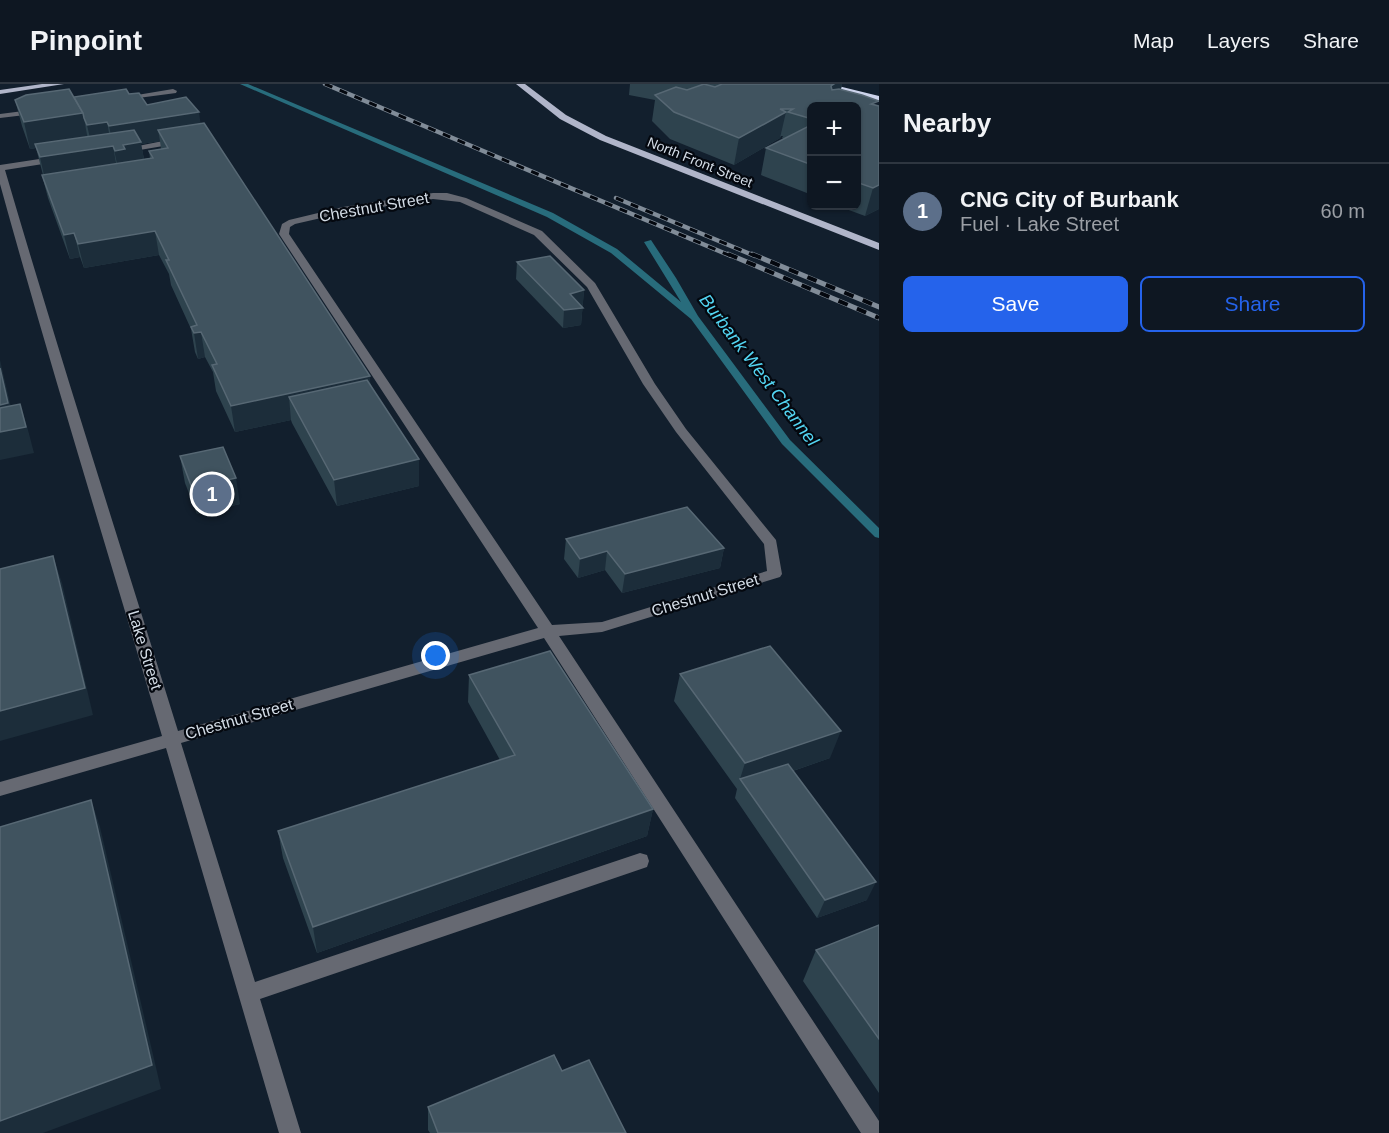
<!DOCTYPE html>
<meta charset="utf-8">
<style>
:root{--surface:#0e1722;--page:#17202a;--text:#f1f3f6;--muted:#9b9fa5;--line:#2e3640;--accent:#2563eb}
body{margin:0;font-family:Arial,sans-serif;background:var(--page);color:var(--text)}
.controls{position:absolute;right:18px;top:18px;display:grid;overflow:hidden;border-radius:9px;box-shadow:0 2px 4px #0004}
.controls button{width:54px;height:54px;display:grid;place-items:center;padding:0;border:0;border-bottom:2px solid var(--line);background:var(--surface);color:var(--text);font:30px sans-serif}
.you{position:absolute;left:436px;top:572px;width:21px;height:21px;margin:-15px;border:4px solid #fff;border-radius:50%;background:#1a73e8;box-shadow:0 0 0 9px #1a73e833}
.badge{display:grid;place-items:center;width:39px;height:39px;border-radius:50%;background:var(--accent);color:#fff;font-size:20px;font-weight:700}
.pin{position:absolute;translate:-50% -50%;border:3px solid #fff;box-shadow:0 2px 6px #0006}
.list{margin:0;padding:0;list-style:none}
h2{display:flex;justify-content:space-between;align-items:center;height:78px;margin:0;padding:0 24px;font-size:26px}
h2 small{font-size:20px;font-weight:400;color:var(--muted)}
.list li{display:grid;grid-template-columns:39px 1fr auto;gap:18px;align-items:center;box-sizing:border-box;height:96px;padding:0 24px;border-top:2px solid var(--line)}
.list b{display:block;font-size:22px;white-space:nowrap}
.list p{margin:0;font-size:20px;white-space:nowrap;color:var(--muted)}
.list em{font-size:20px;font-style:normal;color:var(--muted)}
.actions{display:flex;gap:12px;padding:18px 24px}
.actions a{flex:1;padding:14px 0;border:2px solid var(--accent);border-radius:9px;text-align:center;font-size:21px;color:var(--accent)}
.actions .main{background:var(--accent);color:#fff}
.map{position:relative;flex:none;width:879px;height:1049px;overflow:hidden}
header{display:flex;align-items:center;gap:36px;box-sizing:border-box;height:84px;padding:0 30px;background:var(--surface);border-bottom:2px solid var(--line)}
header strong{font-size:28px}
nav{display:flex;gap:33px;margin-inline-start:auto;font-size:21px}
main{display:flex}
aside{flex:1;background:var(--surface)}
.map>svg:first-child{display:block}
</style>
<header>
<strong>Pinpoint</strong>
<nav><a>Map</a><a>Layers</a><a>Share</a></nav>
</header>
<main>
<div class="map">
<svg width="879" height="1049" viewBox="0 0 879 1049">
<rect width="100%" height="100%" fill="#121f2d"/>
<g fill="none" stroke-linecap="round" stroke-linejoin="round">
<path fill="#286c7c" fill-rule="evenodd" d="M 240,0 L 248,0 L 553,129 L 617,165 L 681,218 L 644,158 L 651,156 L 676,194 L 698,232 L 790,356 L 879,444 L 879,454 L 875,453 L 782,360 L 691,235 L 611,169 L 547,133 Z"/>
<g fill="#666972" fill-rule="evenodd">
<path d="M 173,5 L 177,7 L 176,9 L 123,16 L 119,14 Z"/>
<path d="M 39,25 L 42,25 L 42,29 L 0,34 L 0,30 Z"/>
<path d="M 178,54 L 181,55 L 181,59 L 122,69 L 118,66 Z"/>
<path d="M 59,72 L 63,75 L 62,77 L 5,86 C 60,274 120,460 178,647 L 538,544 L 279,150 L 282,140 L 289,136 L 343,123 L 433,109 L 447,109 L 466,114 L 542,147 L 595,199 L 655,300 L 686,345 L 776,456 L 782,490 L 780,493 L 602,548 L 559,552 L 879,1037 L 879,1049 L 861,1049 L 544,554 L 181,659 L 255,898 L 640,769 L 647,771 L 649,777 L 647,783 L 260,915 L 301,1049 L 279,1049 L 166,664 L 0,712 L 0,698 L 162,652 C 108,468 51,285 0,100 L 0,81 ZM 433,115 L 460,118 L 534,151 L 587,203 L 643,300 L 676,348 L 764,460 L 767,487 L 602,538 L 552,541 L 289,150 L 290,143 L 295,140 L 343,129 Z"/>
</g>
<g fill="#b0b5c9" fill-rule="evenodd">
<path d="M 42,0 L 64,0 L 0,10 L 0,6 Z"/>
<path d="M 516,0 L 525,0 L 566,31 L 606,52 L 879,159 L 879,166 L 600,56 L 560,35 Z"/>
</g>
<path fill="#cdd4ec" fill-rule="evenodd" d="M 814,0 L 830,0 L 879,12 L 879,18 Z"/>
<defs>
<g id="rail-far1">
<path d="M 325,0 L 731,172"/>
<path d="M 616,114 L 755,172"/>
</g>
<g id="rail">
<path d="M 728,170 L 879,234"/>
<path d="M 752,170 L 879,223"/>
</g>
</defs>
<use href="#rail-far1" stroke="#818c98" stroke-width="4.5"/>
<use href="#rail" stroke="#818c98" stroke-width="5"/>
<use href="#rail-far1" stroke="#04080f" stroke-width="3" stroke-dasharray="8" stroke-linecap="butt"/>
<use href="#rail" stroke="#04080f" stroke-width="4" stroke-dasharray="10" stroke-linecap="butt"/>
</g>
<g fill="#2e434e" fill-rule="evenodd">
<path d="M 630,0 L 842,0 L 841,5 L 879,22 L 879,125 L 865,132 L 838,122 L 856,122 L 856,22 L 812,22 L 812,111 L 761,91 L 766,64 L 784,55 L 782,54 L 783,52 L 781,52 L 780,54 L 734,81 L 670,55 L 652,37 L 655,16 L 629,11 Z"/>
<path d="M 129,10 L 147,21 L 201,39 L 370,299 L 419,402 L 337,422 L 292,339 L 291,336 L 235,348 L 216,307 L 213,288 L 205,273 L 198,275 L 195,268 L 191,245 L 171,201 L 169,190 L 159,171 L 84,184 L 80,173 L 70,175 L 48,114 L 42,91 L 43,91 L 36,64 L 30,65 L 22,42 L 15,16 ZM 160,57 L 161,65 L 149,67 L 150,74 L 144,75 L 141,60 Z"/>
<path d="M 517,178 L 584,206 L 581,241 L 563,244 L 516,195 Z"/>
<path d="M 180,372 L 240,420 L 197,430 L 185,399 Z"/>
<path d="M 566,455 L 724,464 L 720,484 L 622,509 L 605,486 L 578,494 L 564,475 Z"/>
<path d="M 680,590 L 830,674 L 793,687 L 867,816 L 817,834 L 735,714 L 737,705 L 674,617 Z"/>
<path d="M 469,591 L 653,725 L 647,752 L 317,869 L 283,774 L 278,747 L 500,676 L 468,618 Z"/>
<path d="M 879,841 L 879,1009 L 803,897 L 816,866 Z"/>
<path d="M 562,987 L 626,1049 L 430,1049 L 428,1046 L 428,1023 Z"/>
</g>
<g fill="#1c2d3a">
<path d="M 834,0 L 842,0 L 838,20 L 833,22 L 831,2 Z"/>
<path d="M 199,28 L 202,50 L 158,46 L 160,57 L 141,60 L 145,80 L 119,89 L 109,42 Z"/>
<path d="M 786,28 L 780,54 L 734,81 L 739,54 Z"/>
<path d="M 83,29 L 88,56 L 30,65 L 24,38 Z"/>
<path d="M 107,38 L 111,60 L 92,63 L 87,41 Z"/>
<path d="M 113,62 L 117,85 L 45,96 L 40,73 Z"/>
<path d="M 879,101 L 879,125 L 865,132 L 873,104 Z"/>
<path d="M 155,147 L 159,171 L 84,184 L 78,160 Z"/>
<path d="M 74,149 L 80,173 L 70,175 L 64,151 Z"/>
<path d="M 584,206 L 581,241 L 563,244 L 564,226 L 570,210 Z"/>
<path d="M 201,248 L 205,273 L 198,275 L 194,249 Z"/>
<path d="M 0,276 L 16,345 L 20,320 L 28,346 L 34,369 L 0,376 Z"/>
<path d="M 370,292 L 371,318 L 289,313 L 291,336 L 235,348 L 231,322 Z"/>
<path d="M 419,375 L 419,402 L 337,422 L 334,396 Z"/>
<path d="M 236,394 L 240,420 L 197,430 L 192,404 Z"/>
<path d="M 724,464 L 720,484 L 622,509 L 625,490 Z"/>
<path d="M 607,467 L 605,486 L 578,494 L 580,475 Z"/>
<path d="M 53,472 L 62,499 L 93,631 L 0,657 L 0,627 Z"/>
<path d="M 841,647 L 830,674 L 746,703 L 740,695 L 745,679 Z"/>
<path d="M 91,716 L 100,743 L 161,1005 L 43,1049 L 0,1049 L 0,1037 Z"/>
<path d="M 653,725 L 647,752 L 317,869 L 313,843 Z"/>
<path d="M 876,798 L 867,816 L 817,834 L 825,816 Z"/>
</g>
<g fill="#40535f" stroke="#576874" stroke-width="1.5">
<path d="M 704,0 L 715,3 L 722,0 L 834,0 L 831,2 L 832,6 L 839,5 L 862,11 L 879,17 L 871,20 L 879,22 L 879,101 L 873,104 L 856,98 L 856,22 L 812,22 L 812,35 L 788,28 L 793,25 L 780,25 L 786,28 L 739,54 L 674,28 L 655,11 L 676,3 L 687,6 Z"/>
<path d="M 69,5 L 83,29 L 24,38 L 15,16 L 26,11 Z"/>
<path d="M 126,5 L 129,10 L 139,9 L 147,21 L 186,13 L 199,28 L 109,42 L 107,38 L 87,41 L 84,34 L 83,29 L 74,13 Z"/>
<path d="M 204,39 L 370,292 L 231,322 L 212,281 L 217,280 L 201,248 L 194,249 L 191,243 L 197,241 L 166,176 L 169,176 L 155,147 L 78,160 L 74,149 L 64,151 L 42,91 L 153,74 L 149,67 L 168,64 L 158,46 Z"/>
<path d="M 807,43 L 812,45 L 812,81 L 766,64 Z"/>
<path d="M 134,46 L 141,58 L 123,61 L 125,65 L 115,67 L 113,62 L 40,73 L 35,60 Z"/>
<path d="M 550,172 L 584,206 L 570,210 L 583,224 L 564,226 L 517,178 Z"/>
<path d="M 0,284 L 8,319 L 0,321 Z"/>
<path d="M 367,296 L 419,375 L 334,396 L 289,313 Z"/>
<path d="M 20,320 L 26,343 L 0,348 L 0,324 Z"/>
<path d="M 223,363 L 236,394 L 192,404 L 180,372 Z"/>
<path d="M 687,423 L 724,464 L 625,490 L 607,467 L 580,475 L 566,455 Z"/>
<path d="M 53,472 L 85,604 L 0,627 L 0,485 Z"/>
<path d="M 770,562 L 841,647 L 745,679 L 680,590 Z"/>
<path d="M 550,567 L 653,725 L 313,843 L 278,747 L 515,671 L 469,591 Z"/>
<path d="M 788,680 L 876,798 L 825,816 L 740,695 Z"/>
<path d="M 91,716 L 152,981 L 0,1037 L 0,743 Z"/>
<path d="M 879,841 L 879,955 L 816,866 Z"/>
<path d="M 554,971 L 562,987 L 589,976 L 626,1049 L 438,1049 L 428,1023 Z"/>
</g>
<g text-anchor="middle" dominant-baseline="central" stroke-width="4.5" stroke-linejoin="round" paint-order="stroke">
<g font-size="14" fill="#d3dce6" stroke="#04080f">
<text transform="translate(700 78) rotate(22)">North Front Street</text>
</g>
<g font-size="16" fill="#d3dce6" stroke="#04080f">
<text transform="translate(374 123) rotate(-10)">Chestnut Street</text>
<text transform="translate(705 511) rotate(-17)">Chestnut Street</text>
<text transform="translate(145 566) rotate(73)">Lake Street</text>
<text transform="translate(239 635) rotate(-16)">Chestnut Street</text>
</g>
<g font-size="18" font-style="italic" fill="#53d5f2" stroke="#04080f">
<text transform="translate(759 286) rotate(53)">Burbank West Channel</text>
</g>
</g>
</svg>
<div class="controls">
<button>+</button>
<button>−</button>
</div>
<div class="you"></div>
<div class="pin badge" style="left:212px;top:410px;background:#5c6f8a">1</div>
</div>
<aside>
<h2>Nearby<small></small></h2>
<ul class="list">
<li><span class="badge" style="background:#5c6f8a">1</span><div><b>CNG City of Burbank</b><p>Fuel · Lake Street</p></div><em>60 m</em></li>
</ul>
<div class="actions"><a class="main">Save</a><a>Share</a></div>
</aside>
</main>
